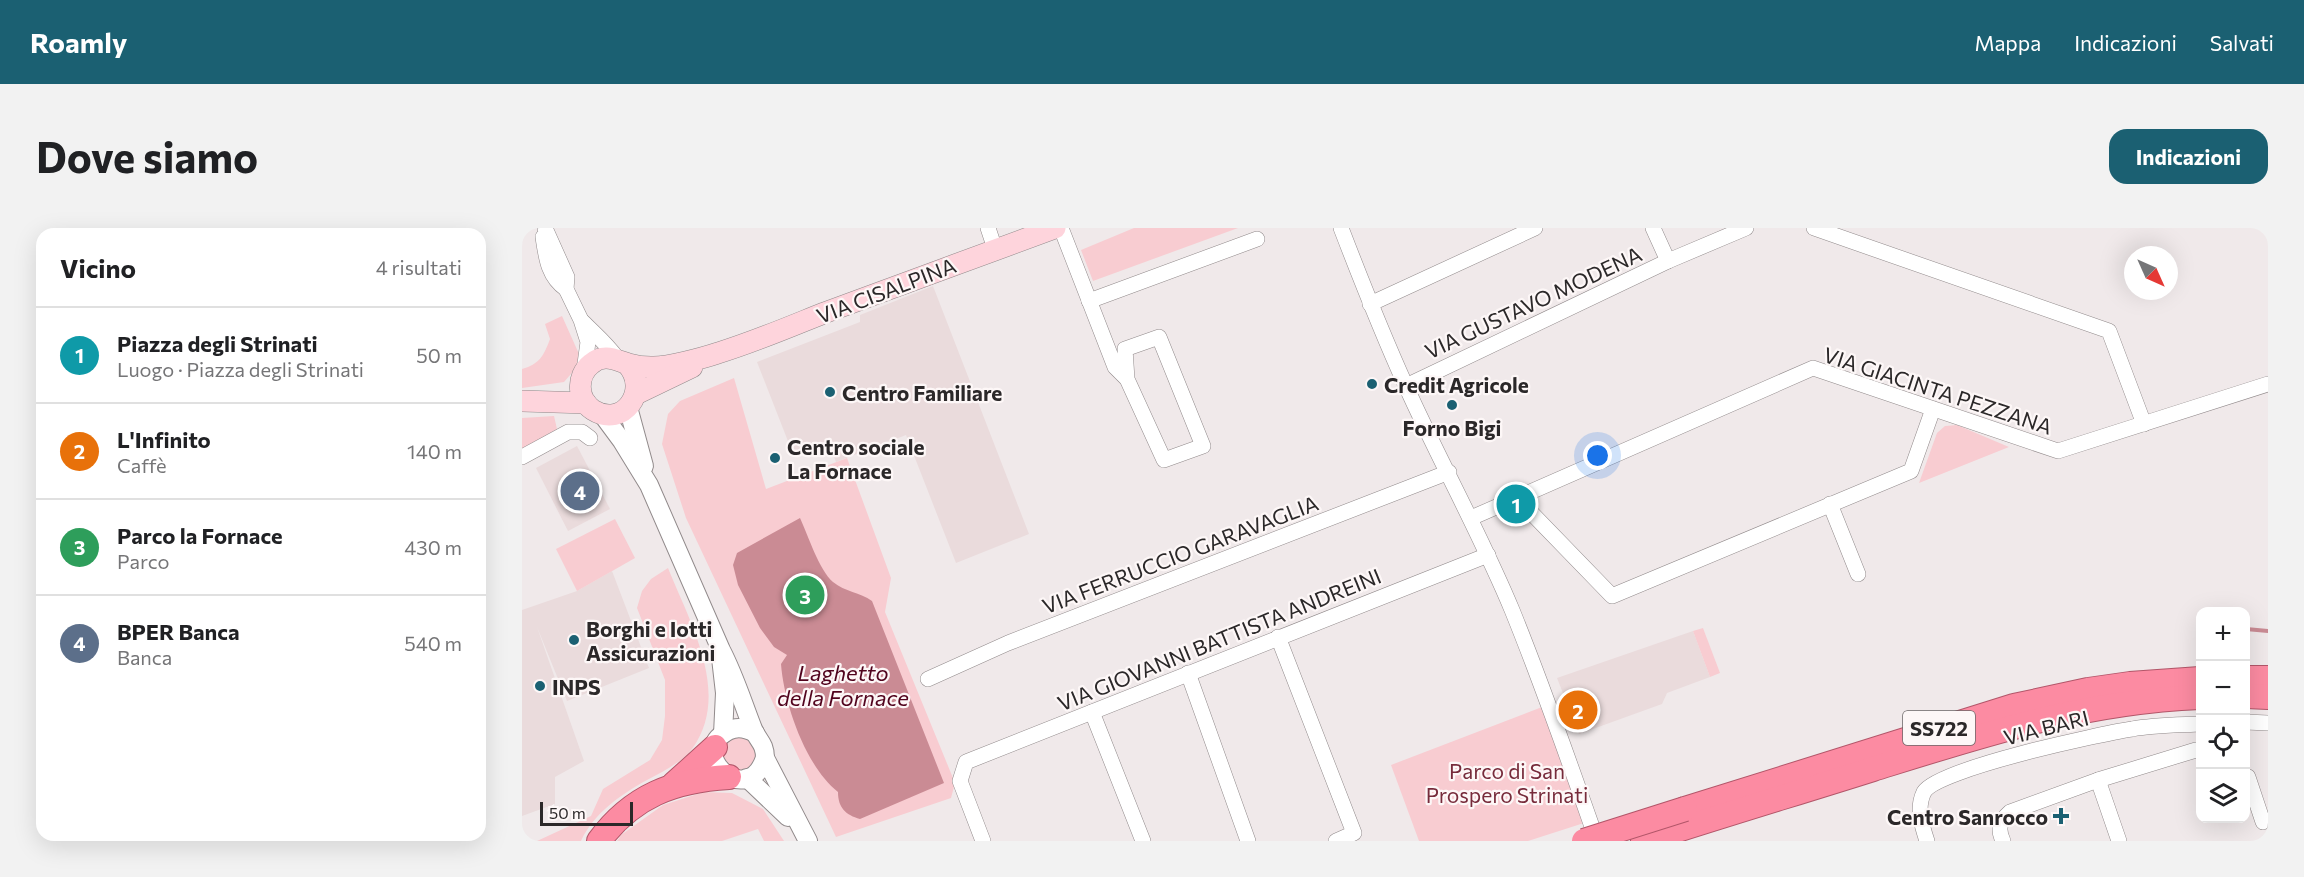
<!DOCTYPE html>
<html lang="it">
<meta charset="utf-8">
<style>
:root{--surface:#fff;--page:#f2f2f2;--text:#202124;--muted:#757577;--line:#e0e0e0;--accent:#1b6072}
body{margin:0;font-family:Commissioner,sans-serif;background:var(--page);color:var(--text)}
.controls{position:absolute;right:18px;bottom:18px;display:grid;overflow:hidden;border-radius:12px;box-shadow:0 6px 24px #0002}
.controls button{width:54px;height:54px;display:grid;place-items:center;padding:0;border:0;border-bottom:2px solid var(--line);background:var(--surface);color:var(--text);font:30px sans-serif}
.compass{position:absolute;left:1602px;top:18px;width:54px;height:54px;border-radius:50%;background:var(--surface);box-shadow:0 6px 24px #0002;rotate:135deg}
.scale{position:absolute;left:18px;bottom:15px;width:93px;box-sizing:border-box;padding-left:6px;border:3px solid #2b2829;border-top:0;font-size:16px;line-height:21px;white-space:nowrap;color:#2b2829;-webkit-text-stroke:4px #fdf7f7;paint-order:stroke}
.you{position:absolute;left:1076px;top:228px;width:21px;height:21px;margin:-15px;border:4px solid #fff;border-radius:50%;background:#1a73e8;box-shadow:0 0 0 9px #1a73e833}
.badge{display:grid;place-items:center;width:39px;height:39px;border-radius:50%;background:var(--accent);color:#fff;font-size:20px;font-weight:700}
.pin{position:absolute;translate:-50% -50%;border:3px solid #fff;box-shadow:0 2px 6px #0006}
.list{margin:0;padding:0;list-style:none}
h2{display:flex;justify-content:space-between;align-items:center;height:78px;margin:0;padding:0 24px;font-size:26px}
h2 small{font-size:20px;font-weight:400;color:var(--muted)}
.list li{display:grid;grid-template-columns:39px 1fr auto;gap:18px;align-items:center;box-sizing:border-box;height:96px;padding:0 24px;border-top:2px solid var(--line)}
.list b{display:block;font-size:22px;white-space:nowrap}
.list p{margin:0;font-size:20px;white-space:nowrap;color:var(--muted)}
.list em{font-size:20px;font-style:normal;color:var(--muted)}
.icon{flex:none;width:33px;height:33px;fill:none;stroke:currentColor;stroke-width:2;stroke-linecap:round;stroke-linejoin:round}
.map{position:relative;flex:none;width:1746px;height:613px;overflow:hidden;border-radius:18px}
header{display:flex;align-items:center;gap:36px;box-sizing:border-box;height:84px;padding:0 30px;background:var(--accent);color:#fff}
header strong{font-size:28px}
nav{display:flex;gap:33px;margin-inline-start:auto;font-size:21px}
.intro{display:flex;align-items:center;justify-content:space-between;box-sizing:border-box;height:144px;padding:0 36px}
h1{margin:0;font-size:42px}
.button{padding:15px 27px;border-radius:18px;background:var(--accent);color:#fff;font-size:21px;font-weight:700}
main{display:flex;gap:36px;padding:0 36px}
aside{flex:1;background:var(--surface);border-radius:18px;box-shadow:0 6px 24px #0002}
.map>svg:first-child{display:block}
</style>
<header>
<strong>Roamly</strong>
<nav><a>Mappa</a><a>Indicazioni</a><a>Salvati</a></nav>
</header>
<div class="intro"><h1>Dove siamo</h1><a class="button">Indicazioni</a></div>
<main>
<aside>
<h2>Vicino<small>4 risultati</small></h2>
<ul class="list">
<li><span class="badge" style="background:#0f9aa8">1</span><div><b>Piazza degli Strinati</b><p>Luogo · Piazza degli Strinati</p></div><em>50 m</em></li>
<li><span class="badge" style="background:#e8710a">2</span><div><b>L'Infinito</b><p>Caffè</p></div><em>140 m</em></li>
<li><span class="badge" style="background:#2e9e5b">3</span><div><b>Parco la Fornace</b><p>Parco</p></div><em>430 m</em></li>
<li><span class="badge" style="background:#5c6f8a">4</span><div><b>BPER Banca</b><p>Banca</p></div><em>540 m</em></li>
</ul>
</aside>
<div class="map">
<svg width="1746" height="613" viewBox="0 0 1746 613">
<rect width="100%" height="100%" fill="#f0e9ea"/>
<g fill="#eadbdc">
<path d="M 411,58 L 507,306 L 434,335 L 384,207 L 314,234 L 306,213 L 271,226 L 235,134 L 338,94 L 338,87 Z"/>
<path d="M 55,218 L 88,281 L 46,303 L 14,240 Z"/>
<path d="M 90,343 L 127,440 L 45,473 L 15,399 L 62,533 L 33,549 L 33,576 L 0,588 L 0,382 L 55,363 Z"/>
<path d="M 1171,403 L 1188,449 L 1145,465 L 1140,476 L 1057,506 L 1035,450 Z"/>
</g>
<g fill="#f8ccd1">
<path d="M 612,0 L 716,0 L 571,53 L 559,22 Z"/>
<path d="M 40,88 L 57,126 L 55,139 L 42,154 L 0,160 L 0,141 C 18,136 22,127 28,111 L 23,96 Z"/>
<path d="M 212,150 L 244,261 L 325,230 L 369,350 L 363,384 L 433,555 L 429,570 L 314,609 L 164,290 L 140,216 L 146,186 L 158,173 Z"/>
<path d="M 32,188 L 35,201 L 0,222 L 0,190 Z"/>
<path d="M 1435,197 L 1487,219 L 1397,255 L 1415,205 L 1423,198 Z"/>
<path d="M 93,291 L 113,330 L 55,363 L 34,321 Z"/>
<path d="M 146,340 C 168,395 210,466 170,521 C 159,535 140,544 125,552 C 98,567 72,585 59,613 L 15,613 L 69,588 L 81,561 L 128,532 L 140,512 L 143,488 L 143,452 L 115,380 L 120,363 L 129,351 Z"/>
<path d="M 1181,400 L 1198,445 L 1188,449 L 1171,403 Z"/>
<path d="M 1020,479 L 1062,595 L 1006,613 L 897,613 L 869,537 Z"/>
<path d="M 214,507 L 226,512 L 234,525 L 232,536 L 220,544 L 206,539 L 200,527 L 201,517 Z"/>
<path d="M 182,564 L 210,565 L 241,581 L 262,613 L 242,613 L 236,601 L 200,613 L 95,613 L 99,607 L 141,577 Z"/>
</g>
<path fill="#ca8b94" d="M 278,290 C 286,307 297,342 311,354 C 323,364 338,364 350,373 L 422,555 L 338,591 C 324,587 316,580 316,564 C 284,539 262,476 259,436 L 265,427 L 252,419 L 238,400 L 216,357 L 211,337 L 215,325 Z"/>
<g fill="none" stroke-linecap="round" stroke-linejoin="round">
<path stroke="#ca8b94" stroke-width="4" d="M 1724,401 L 1746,403"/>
<defs>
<g id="minor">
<path d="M 23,0 L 45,49 L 44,61 L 59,92 L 66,114 L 62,143"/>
<path d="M 466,0 L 473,21"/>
<path d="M 539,0 L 593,139 L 605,151 L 642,232 L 681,218 L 637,109 L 603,121 L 605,151"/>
<path d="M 819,0 C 839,52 860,105 883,156 C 917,232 958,305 990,382 C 1021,458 1048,536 1075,613"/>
<path d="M 1131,0 L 1146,33"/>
<path d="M 1292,0 L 1587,103 L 1622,196"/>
<path d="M 21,9 C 24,29 26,49 44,61"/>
<path d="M 567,73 L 735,11"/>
<path d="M 848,76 L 1013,0"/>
<path d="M 61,94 C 74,107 84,115 95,130"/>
<path d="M 884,158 L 1146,33 L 1224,0"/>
<path d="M 0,229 L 46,204 L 60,204 L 68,210"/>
<path d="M 995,270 L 1090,368 L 1389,243 L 1411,181"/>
<path d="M 1308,276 L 1336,346"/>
<path d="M 949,290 L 1291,140 L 1536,223 L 1746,156"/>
<path d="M 756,409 L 832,605 L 814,613"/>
<path d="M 666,445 L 726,613"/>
<path d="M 406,451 L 486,415 L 927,244"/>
<path d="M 570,484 L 621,613"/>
<path d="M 1724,494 L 1746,495"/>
<path d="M 1724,549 L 1726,549 L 1741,594"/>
<path d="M 1576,552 L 1597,613"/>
<path d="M 461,613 L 438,553 L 444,534 L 966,327"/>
<path d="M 1405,613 C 1400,598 1394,580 1402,564 C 1415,541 1578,506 1610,501 C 1632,497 1656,497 1678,496"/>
<path d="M 1481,613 C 1475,600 1478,593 1488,584 L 1576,552 L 1674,522 L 1678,522"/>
</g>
<g id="tertiary">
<path d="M 106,179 L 122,238"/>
<path d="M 80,186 L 100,213 L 127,257 L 199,422 C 213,449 220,473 231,501 C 236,513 243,515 243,530 L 286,613"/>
<path d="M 199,430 L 203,465 L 201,506"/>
<path d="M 233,505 C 224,500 215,498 206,503 C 163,524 225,583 243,530"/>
<path d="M 225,550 L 266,589"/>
</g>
<g id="secondary">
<path d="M 105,136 C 129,162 101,201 71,182 C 55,172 54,148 69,136 C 82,125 93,132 107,136 C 114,138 122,139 129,139 C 144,140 181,130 196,125 C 232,114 267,99 302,85 C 379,57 456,28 533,0"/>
<path d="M 114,166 L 170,139"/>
<path d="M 0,173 L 64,175"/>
</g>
<g id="trunk">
<path d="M 1724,450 L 1746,450"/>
<path d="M 1724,468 L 1746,469"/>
<path d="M 152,556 L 193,519"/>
<path d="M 1163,581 L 1492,478 L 1566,462 L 1608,456 L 1678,451"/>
<path d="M 77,613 C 110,568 152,552 207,549"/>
<path d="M 1121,613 C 1198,588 1275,565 1351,541 C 1463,506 1560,474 1678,469"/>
</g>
</defs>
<use href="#minor" stroke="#918a8b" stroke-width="16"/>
<use href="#tertiary" stroke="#918a8b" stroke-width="20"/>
<use href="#secondary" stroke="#918a8b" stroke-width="22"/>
<use href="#trunk" stroke="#b25669" stroke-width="26"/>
<use href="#minor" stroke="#fff" stroke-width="15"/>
<use href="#tertiary" stroke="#fff" stroke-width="18"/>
<use href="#secondary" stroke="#fed4dc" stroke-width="21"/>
<use href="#trunk" stroke="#fc8ba2" stroke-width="24"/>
<defs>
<path id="trunk-bridge" d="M 1062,613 L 1163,581"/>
</defs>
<use href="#trunk-bridge" stroke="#b25669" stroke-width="26" stroke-linecap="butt"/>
<use href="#trunk-bridge" stroke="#fc8ba2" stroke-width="24"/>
</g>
<g fill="#1b6072" stroke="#fdf7f7" stroke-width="2">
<circle cx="850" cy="156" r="6"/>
<circle cx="308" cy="164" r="6"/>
<circle cx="930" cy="177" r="6"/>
<circle cx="253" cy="230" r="6"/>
<circle cx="52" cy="412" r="6"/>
<circle cx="18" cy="458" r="6"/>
<path d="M1536 579h6v6h6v6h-6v6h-6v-6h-6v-6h6z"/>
</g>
<g text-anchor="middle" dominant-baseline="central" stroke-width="4.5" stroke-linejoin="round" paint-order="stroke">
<rect fill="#fdf7f7" stroke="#6a6667" stroke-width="1.5" x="1381" y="483" width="72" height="34" rx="4.5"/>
<g font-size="20" font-weight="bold" fill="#2b2829">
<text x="1417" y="500">SS722</text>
</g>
<g font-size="21" fill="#2b2829" stroke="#fdf7f7">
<text transform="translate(364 62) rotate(-21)">VIA CISALPINA</text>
<text transform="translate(1011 74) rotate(-25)">VIA GUSTAVO MODENA</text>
<text transform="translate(1416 162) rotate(18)">VIA GIACINTA PEZZANA</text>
<text transform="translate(658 326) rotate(-21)">VIA FERRUCCIO GARAVAGLIA</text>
<text transform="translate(697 411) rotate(-22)">VIA GIOVANNI BATTISTA ANDREINI</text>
<text transform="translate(1524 499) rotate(-14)">VIA BARI</text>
</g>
<g font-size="21" font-weight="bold" fill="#2b2829" stroke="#fdf7f7" text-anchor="start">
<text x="862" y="156">Credit Agricole</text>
<text x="320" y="164">Centro Familiare</text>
<text x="930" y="199" text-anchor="middle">Forno Bigi</text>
<text x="265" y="218">Centro sociale<tspan x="265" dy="24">La Fornace</tspan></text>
<text x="64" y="400">Borghi e Iotti<tspan x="64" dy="24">Assicurazioni</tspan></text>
<text x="30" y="458">INPS</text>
<text x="1526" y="588" text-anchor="end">Centro Sanrocco</text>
</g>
<g font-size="21" fill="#772b3b" stroke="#fdf7f7">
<text x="985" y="542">Parco di San<tspan x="985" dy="24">Prospero Strinati</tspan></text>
</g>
<g font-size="22" font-style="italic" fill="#51031d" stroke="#fdf7f7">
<text x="321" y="444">Laghetto<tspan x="321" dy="25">della Fornace</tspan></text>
</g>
</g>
</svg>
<div class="controls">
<button>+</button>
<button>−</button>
<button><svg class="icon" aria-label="locate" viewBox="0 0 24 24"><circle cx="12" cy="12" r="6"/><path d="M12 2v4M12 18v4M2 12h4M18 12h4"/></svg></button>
<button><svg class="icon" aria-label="layers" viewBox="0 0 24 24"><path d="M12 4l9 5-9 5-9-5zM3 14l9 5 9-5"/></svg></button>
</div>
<svg class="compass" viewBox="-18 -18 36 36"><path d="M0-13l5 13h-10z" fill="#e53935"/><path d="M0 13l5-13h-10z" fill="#757577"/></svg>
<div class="scale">50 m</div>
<div class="you"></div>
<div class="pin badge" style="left:994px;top:276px;background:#0f9aa8">1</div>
<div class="pin badge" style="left:1056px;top:482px;background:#e8710a">2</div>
<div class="pin badge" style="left:283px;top:367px;background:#2e9e5b">3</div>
<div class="pin badge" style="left:58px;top:263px;background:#5c6f8a">4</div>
</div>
</main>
